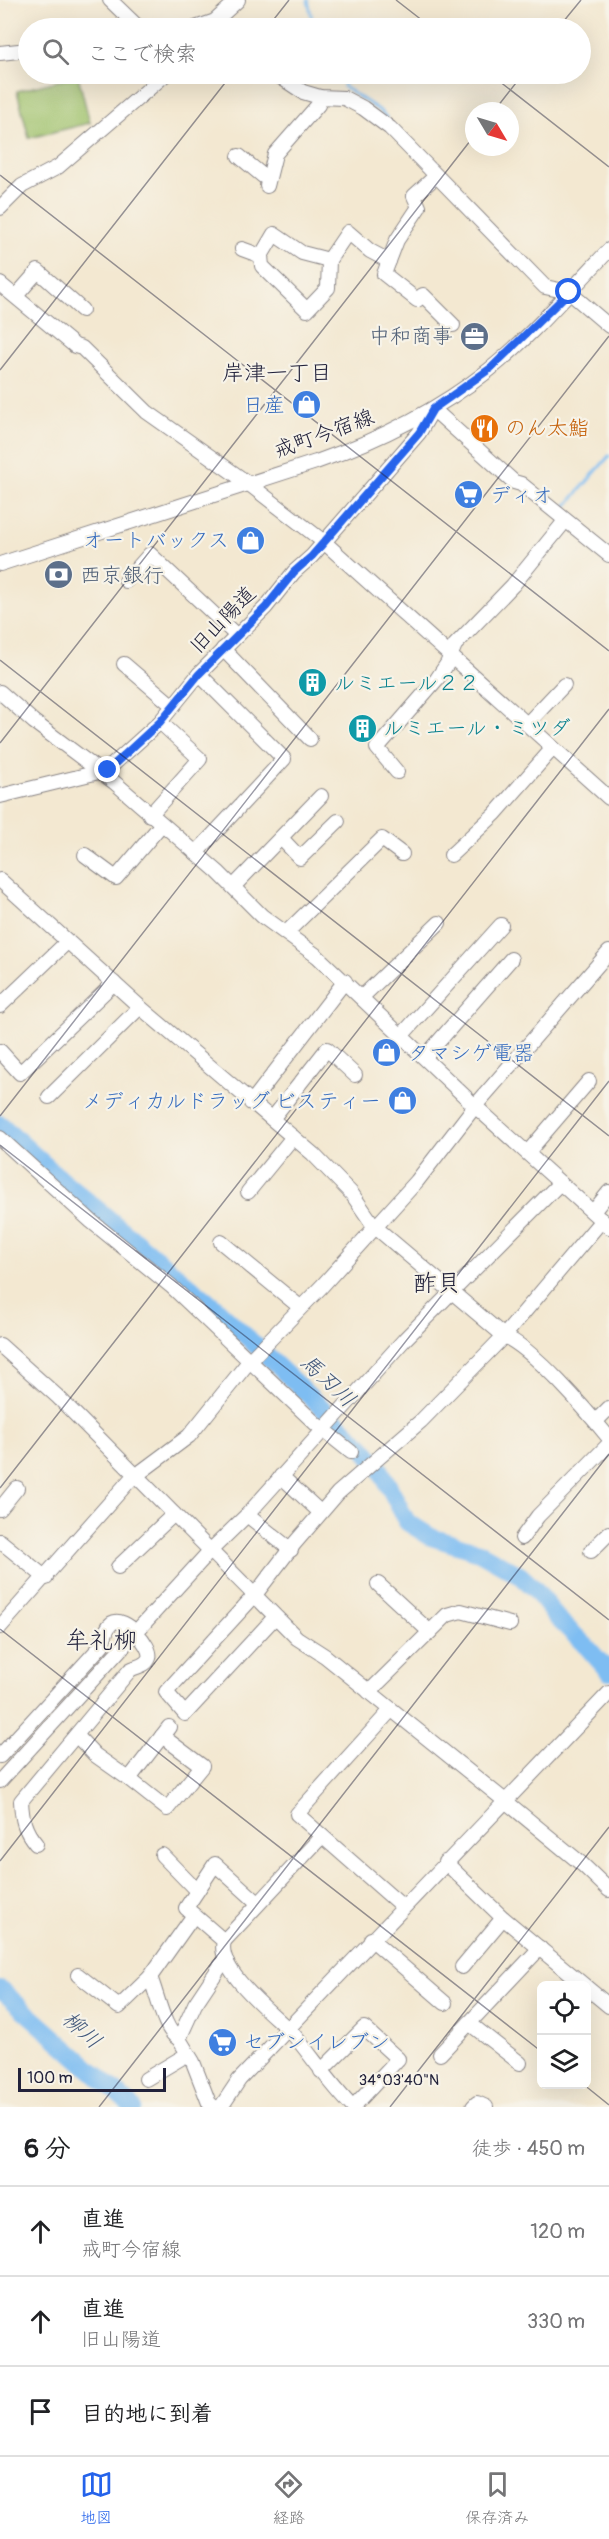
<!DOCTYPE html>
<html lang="ja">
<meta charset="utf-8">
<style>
:root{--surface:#fff;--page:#f2f2f2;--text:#202124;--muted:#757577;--line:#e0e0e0;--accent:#2563eb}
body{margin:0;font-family:Pangolin,"Klee One",sans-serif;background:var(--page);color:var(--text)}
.controls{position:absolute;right:18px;bottom:18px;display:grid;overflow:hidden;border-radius:9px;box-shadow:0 6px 24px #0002}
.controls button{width:54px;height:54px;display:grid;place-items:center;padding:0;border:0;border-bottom:2px solid var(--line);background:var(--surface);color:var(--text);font:30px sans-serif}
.compass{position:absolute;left:465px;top:102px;width:54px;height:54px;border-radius:50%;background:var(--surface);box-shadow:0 6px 24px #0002;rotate:128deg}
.scale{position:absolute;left:18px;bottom:15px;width:148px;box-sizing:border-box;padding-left:6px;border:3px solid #22223b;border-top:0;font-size:16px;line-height:21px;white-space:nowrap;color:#22223b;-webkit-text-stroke:4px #f7f3e8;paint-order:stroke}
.stop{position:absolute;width:18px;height:18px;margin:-14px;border:4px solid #2563eb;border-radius:50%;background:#fff}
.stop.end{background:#2563eb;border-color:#fff;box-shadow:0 2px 6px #0008}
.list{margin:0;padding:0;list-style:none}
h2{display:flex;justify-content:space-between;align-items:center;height:78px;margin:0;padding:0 24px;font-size:26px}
h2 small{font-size:20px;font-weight:400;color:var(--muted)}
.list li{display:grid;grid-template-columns:39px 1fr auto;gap:18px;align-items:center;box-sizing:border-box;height:90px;padding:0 24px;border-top:2px solid var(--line)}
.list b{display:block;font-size:22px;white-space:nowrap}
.list p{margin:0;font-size:20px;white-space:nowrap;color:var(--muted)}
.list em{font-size:20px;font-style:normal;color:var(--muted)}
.icon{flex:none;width:33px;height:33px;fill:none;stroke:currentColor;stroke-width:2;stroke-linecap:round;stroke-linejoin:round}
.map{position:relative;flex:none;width:609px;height:2107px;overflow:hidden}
.search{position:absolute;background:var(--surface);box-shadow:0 6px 24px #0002;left:18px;right:18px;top:18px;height:66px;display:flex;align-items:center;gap:15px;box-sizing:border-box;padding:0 21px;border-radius:33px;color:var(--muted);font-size:22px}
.sheet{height:348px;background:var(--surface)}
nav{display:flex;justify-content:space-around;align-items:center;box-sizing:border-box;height:84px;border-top:2px solid var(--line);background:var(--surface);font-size:16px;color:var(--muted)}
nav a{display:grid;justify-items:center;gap:3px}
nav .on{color:var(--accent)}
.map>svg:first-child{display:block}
</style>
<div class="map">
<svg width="609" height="2107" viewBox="0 0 609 2107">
<rect width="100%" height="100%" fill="#f7f3e8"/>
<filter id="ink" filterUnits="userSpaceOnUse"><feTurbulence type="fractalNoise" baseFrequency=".0167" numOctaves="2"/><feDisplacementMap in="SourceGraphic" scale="12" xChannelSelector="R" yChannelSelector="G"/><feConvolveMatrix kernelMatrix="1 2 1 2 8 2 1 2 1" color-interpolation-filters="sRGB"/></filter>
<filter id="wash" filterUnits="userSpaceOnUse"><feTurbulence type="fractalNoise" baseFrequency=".008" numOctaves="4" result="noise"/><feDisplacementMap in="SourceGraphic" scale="24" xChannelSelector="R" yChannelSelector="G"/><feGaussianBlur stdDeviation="1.35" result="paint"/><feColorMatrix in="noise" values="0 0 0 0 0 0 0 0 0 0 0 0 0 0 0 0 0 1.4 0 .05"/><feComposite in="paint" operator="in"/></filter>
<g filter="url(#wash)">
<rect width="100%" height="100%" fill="#f3e8d1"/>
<path fill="#9ec16b" stroke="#607253" stroke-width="1.5" d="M 78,76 L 90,123 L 29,138 L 17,91 Z"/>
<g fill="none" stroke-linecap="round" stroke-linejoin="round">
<g stroke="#7ebdf2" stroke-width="3">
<path d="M 308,0 L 314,28"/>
<path d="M 341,74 L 344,87 L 379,110 L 387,118"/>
<path d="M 562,511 L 609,456"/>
</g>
<g stroke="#7ebdf2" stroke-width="18">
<path d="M 0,1124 L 56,1175 L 215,1307 L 364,1448 L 380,1469 L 407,1522 L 431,1537 L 479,1552 L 520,1575 L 535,1589 L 556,1617 L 587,1647 L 609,1672"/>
<path d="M 0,1989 L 133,2107"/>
</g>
</g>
</g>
<g filter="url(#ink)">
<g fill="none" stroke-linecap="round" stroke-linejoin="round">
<defs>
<g id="minor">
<path d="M 110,0 L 139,28"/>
<path d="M 195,28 L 215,21 L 238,0"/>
<path d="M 0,53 L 28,50"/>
<path d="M 276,74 L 303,92 L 320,97 L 344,98 L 363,108 L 390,128 L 545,287 L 569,292 L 609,326"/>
<path d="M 239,156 L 263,176 L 269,177"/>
<path d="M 436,176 L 414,196 L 419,207 L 397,240 L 384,274 L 417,300 L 423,295 L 453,325"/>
<path d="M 267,186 L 275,154 L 318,105 L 320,97"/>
<path d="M 0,208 L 22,186 L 58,167 L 166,74"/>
<path d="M 242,249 L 261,256"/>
<path d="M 329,260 L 302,253 L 274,234 L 261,256 L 262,266 L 307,310 L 328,288 L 329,260 L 348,232 L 370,251 L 389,261"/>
<path d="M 0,284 L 75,346 L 82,348 L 147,412 L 249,484 L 324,542 L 609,798"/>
<path d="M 16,296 L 38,271 L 82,310"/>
<path d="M 0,564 L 316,462 C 379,440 437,411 489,370 C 533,335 570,290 609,250"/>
<path d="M 126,581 L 150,554 L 236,635"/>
<path d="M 223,649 L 310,739"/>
<path d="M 124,664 L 173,706"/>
<path d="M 0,692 L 34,722 L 114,782 L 218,872 L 262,916 L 317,956 L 475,1106 L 609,1227"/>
<path d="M 527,724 L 564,685"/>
<path d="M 397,772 L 377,748 L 437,679 L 447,664 L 455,645 L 513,585 L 565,521"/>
<path d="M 0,796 L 107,770 L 160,722 L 199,674 L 266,607 L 294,572 L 312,556 L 419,433 L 433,409 L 514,482 L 521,484 L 609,555"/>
<path d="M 150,815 L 200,759 L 160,722"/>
<path d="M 281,838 L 300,858 L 338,821"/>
<path d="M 196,853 L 284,759 L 199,674"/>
<path d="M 85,855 L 116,878 L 161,825"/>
<path d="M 451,855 L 495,814 L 553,748"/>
<path d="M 0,880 L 140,1007 L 313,1154 L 352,1194 L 374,1226 L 504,1336 C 534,1349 587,1411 609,1438"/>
<path d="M 233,887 L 321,796"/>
<path d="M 286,933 L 382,839 L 402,854"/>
<path d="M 362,997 L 439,923"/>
<path d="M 0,1006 L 67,942"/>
<path d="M 402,1035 L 501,925"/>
<path d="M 0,1051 L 20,1073 L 114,983"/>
<path d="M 425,1057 L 511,959"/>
<path d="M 49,1097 L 140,1007"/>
<path d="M 251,1103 L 345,981"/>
<path d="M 272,1119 L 327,1049 L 355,1075"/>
<path d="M 0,1138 L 91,1221 L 171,1286 L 316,1424 L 351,1452"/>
<path d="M 528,1152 L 589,1081"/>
<path d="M 248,1192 L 293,1137"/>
<path d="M 593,1212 L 609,1192"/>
<path d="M 221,1242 L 300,1307"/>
<path d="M 0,1345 L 58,1397 L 297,1638 L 325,1656 L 504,1800 L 583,1865 L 609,1890"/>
<path d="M 596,1421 L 609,1408"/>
<path d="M 281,1476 L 320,1512"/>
<path d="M 0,1509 L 17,1488"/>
<path d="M 247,1515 L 291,1550"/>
<path d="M 522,1538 L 538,1516 L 609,1444"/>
<path d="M 0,1541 L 46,1578"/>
<path d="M 591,1551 L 609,1533"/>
<path d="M 118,1567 L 174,1514"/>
<path d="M 378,1584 L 430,1632"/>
<path d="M 275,1617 L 185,1714 L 166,1692 L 254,1596 L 294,1544 L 338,1493 L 421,1421 L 504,1336 L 602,1220"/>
<path d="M 0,1627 L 130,1480 L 189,1436 L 251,1359 L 322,1286 L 417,1181 L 475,1106 L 609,952"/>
<path d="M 369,1692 L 447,1615 L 461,1611 L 510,1624"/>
<path d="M 391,1710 L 297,1814 L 403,1907"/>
<path d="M 77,1736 L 95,1755 L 129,1779 L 169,1727"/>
<path d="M 0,1756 L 102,1645 C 105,1638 105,1628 112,1623 C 124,1615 153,1646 149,1658 C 146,1666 137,1666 130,1670 L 21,1801 C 22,1819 24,1830 36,1844"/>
<path d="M 129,1779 L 167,1809 L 202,1766 L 162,1736"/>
<path d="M 0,1781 L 210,1551 L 247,1515 L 405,1339 L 560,1183"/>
<path d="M 162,1855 L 197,1891"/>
<path d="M 445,1862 L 503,1918 L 585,1986"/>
<path d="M 258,1903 L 215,1864 L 186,1908 L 224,1941 C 215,1971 276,2016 294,2035 C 314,2059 331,2085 353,2107"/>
<path d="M 371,1939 L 445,2003"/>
<path d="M 224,1941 L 322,1836"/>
<path d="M 462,1967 L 503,1918"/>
<path d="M 78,1975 L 119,2007 L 150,1977"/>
<path d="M 586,1987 L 609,2006"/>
<path d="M 469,2023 L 520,2063"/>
<path d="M 179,2039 C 164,2032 157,1993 150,1977 L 194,1915"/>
<path d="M 440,2054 L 540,1948"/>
<path d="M 321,2071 L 364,2028 L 398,2059 L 353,2107"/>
<path d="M 146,2079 L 188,2054"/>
<path d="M 214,2107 L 209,2103 L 193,2062 L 179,2039 L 195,2004 L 221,1965 L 227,1962"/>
<path d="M 221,2107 L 239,2080 L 609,1693"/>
<path d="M 473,2107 L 477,2103 L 486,2107"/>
</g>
</defs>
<use href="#minor" stroke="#8a8586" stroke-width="16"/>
<use href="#minor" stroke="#fff" stroke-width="14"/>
</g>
</g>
<g fill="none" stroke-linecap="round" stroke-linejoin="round" filter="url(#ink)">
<path stroke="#2563eb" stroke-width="8" d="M 108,770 L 160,722 L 199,674 L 266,607 L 294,572 L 312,556 L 419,433 L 433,409 L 491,368 L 569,292"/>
</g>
<path fill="none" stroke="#22223b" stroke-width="1.5" stroke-opacity="0.45" d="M 396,0 L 432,28M 267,28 L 289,0M 558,28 L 581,0M 490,74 L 609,167M 494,111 L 523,74M 0,175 L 609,651M 0,370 L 232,74M 0,660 L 609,1136M 0,743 L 474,136M 0,1116 L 609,336M 0,1145 L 609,1620M 0,1488 L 609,709M 0,1629 L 542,2052M 0,1861 L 609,1081M 583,2084 L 609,2105M 99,2107 L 609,1454M 390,2107 L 609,1827"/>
<defs>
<symbol id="office-disc" viewBox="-11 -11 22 22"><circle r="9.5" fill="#5c6f8a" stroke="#f7f3e8"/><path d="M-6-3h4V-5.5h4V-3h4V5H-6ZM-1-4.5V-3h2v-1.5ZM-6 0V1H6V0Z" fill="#fff"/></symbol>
<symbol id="shop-disc" viewBox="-11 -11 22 22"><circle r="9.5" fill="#3f7fe0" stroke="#f7f3e8"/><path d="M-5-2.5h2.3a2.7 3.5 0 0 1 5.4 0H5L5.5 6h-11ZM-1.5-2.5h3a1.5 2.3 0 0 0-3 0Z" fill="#fff"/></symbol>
<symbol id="restaurant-disc" viewBox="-11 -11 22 22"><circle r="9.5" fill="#e8710a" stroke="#f7f3e8"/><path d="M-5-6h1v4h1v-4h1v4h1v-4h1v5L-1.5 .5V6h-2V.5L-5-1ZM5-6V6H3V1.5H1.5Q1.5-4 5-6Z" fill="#fff"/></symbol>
<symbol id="supermarket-disc" viewBox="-11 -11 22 22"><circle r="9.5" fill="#3f7fe0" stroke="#f7f3e8"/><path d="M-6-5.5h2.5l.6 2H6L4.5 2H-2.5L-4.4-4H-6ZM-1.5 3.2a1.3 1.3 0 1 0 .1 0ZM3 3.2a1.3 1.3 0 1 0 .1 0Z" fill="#fff"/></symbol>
<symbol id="bank-disc" viewBox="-11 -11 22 22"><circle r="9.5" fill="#5c6f8a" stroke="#f7f3e8"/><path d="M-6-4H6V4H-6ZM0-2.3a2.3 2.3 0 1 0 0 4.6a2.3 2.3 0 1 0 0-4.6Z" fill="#fff"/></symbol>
<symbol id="building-disc" viewBox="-11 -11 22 22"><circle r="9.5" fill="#0f9aa8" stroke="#f7f3e8"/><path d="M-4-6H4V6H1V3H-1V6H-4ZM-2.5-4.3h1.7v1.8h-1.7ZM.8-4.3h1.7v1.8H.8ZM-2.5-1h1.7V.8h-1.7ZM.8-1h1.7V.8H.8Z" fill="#fff"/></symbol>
</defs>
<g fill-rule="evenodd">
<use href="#office-disc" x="458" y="320" width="33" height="33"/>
<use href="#shop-disc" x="290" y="388" width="33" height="33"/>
<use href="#restaurant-disc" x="468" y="412" width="33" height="33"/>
<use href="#supermarket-disc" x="452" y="478" width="33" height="33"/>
<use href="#shop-disc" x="234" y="524" width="33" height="33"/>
<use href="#bank-disc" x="42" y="558" width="33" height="33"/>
<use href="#building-disc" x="296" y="666" width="33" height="33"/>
<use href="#building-disc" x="346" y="712" width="33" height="33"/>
<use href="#shop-disc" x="370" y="1036" width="33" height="33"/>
<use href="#shop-disc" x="386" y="1084" width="33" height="33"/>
<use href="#supermarket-disc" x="206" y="2026" width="33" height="33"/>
</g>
<g text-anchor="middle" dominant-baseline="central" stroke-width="4.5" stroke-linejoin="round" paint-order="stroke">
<g font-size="21" fill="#4e5e75" stroke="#f7f3e8" text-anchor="end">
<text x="453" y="336">中和商事</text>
<text x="80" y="575" text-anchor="start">西京銀行</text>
</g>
<g font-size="21" fill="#366cbe" stroke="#f7f3e8" text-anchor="end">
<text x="285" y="405">日産</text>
<text x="490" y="495" text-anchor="start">ディオ</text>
<text x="229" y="540">オートバックス</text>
<text x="408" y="1053" text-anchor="start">タマシゲ電器</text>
<text x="381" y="1101">メディカルドラッグ ビスティー</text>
<text x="243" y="2042" text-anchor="start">セブンイレブン</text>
</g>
<g font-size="21" fill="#c56008" stroke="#f7f3e8" text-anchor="start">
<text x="505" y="428">のん太鮨</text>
</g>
<g font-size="21" fill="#22223b" stroke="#f7f3e8">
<text transform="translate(324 434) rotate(-20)">戒町今宿線</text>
<text transform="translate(223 620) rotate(-46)">旧山陽道</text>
</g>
<g font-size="21" fill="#0d838f" stroke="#f7f3e8" text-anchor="start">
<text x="334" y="683">ルミエール２２</text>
<text x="383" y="728">ルミエール・ミツダ</text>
</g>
<g font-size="22" fill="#22223b" stroke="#f7f3e8">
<text x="277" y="373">岸津一丁目</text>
</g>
<g font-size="22" font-style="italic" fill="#42587b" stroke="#f7f3e8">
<text transform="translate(328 1381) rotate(43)">馬刃川</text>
<text transform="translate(82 2030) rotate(42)">柳川</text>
</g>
<g font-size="24" fill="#22223b" stroke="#f7f3e8">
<text x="437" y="1283">酢貝</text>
<text x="101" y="1640">牟礼柳</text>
</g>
</g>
<g font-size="15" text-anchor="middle" fill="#22223b" stroke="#f7f3e8" stroke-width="4.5" stroke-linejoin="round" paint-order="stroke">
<text x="399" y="2085">34°03'40"N</text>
</g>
</svg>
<div class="controls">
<button><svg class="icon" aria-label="locate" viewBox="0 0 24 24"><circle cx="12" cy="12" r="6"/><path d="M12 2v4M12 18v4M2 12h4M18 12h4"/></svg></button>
<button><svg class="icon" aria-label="layers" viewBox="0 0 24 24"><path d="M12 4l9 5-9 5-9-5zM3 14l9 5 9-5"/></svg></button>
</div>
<svg class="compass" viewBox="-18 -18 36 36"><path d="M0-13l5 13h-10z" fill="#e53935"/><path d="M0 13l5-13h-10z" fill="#757577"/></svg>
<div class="scale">100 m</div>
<div class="stop" style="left:569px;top:292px"></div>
<div class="stop end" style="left:108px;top:770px"></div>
<div class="search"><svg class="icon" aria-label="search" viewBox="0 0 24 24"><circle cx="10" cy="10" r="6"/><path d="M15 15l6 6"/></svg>ここで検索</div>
</div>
<section class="sheet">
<h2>6 分<small>徒歩 · 450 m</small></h2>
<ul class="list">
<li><svg class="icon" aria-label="ahead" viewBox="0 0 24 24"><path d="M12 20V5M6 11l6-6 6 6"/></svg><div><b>直進</b><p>戒町今宿線</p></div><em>120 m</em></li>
<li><svg class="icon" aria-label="ahead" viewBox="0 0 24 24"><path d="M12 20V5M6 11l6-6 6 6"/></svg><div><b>直進</b><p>旧山陽道</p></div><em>330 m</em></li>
<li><svg class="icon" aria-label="arrive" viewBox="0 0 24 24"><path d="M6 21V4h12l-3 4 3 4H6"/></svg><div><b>目的地に到着</b></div></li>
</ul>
</section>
<nav>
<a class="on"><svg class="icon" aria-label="map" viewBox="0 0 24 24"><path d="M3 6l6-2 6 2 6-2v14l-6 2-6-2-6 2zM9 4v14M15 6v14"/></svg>地図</a>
<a><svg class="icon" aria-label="directions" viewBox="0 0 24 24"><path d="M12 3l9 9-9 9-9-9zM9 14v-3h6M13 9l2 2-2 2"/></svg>経路</a>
<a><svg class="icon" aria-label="saved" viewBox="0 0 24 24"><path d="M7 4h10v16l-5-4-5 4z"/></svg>保存済み</a>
</nav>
